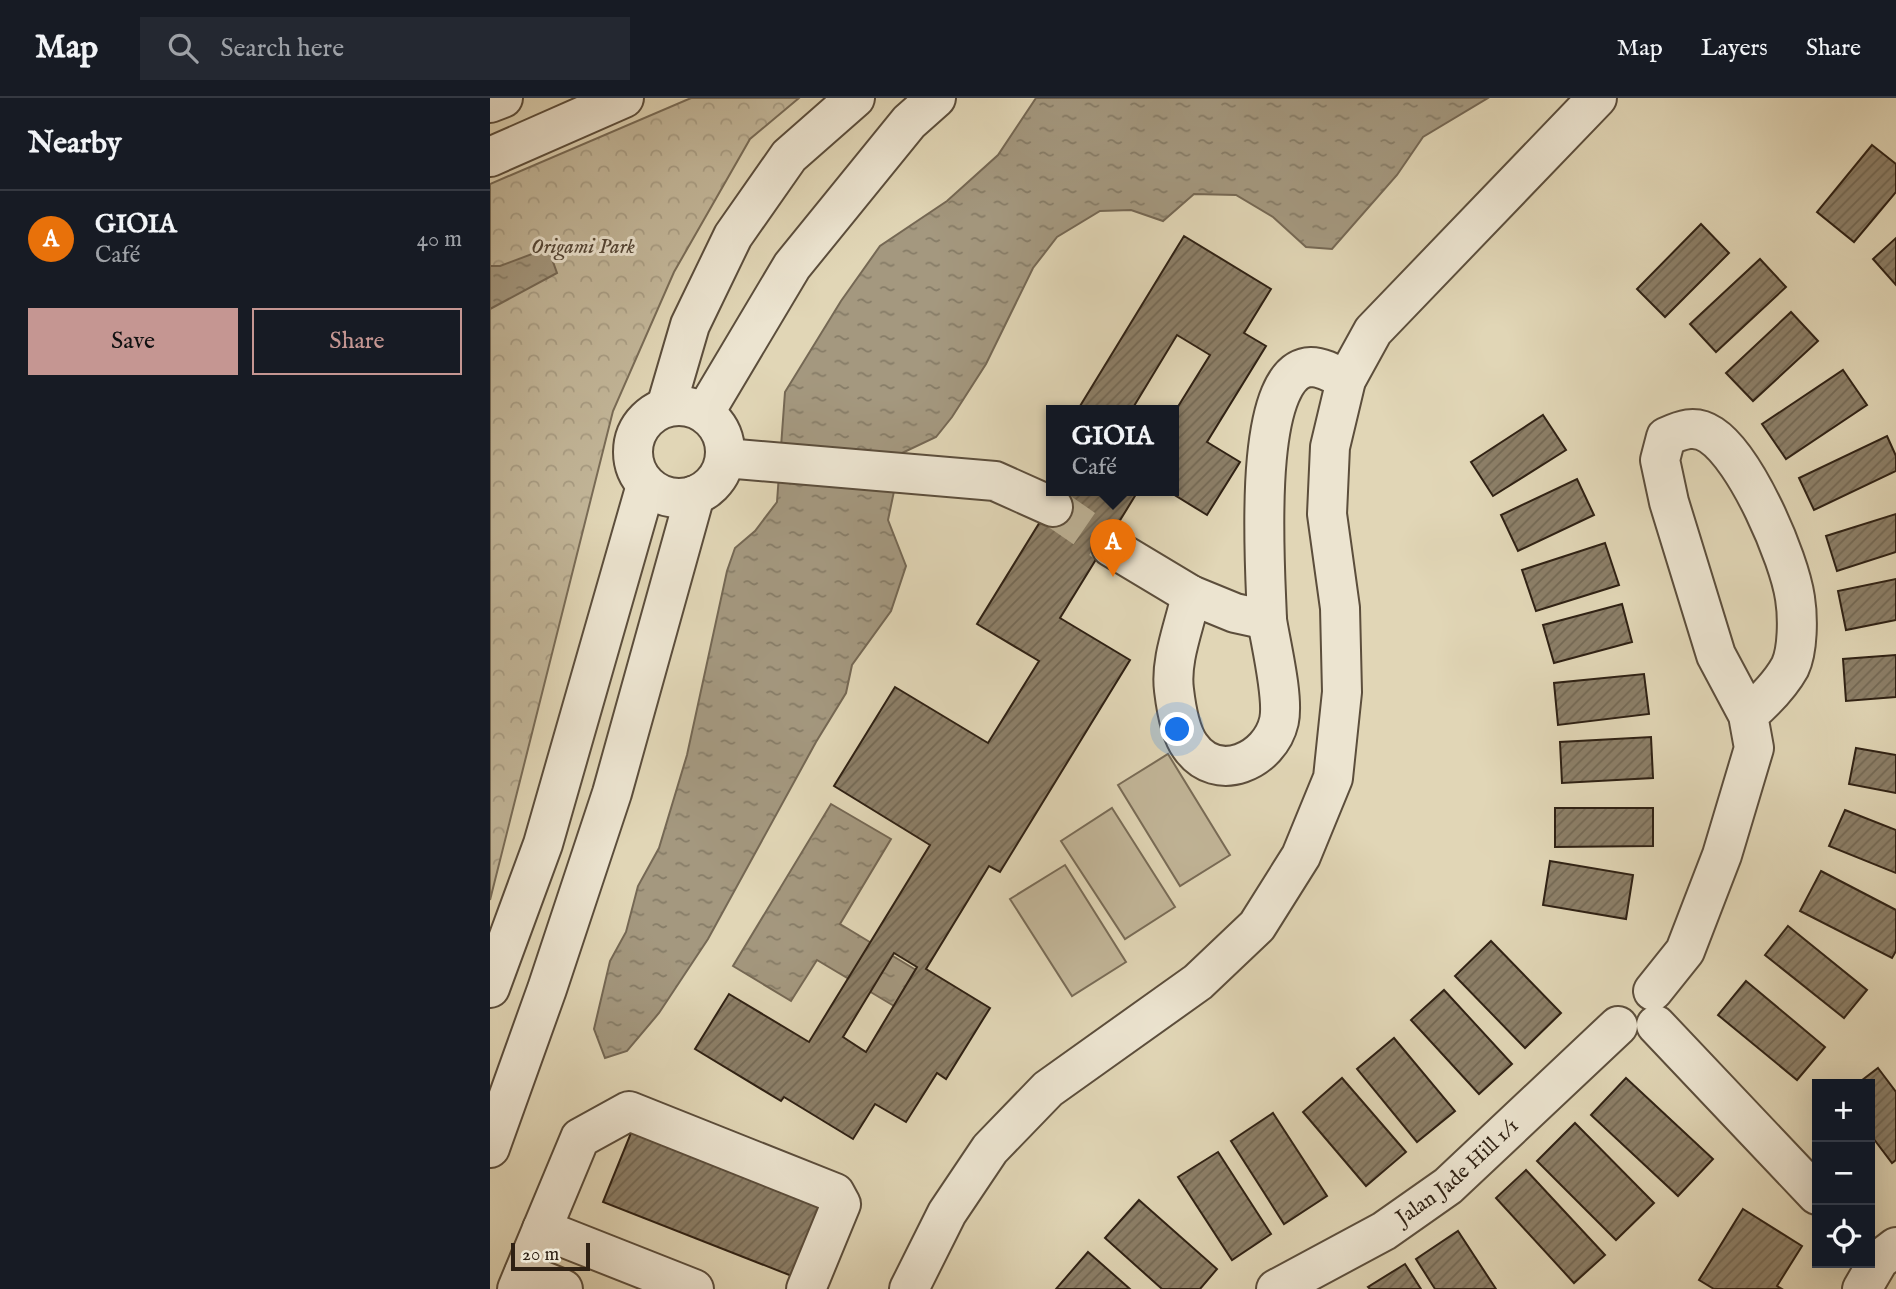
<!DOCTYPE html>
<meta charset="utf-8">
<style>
:root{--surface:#171b24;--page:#242831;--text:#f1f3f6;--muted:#9ea1a6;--line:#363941;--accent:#c59692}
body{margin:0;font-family:"IM FELL English",serif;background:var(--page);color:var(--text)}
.controls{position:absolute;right:21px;bottom:21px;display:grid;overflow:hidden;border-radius:0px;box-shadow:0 7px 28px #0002}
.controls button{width:63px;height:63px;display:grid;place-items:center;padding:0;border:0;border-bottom:2px solid var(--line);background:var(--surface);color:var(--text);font:35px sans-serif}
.scale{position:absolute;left:21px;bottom:18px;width:79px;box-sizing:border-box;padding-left:7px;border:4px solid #2f2114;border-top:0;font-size:19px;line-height:24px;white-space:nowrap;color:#2f2114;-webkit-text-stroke:5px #ece4d0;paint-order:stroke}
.you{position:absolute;left:688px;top:632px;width:24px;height:24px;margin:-18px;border:5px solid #fff;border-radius:50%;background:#1a73e8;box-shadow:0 0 0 10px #1a73e833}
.badge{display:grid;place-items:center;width:46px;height:46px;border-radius:50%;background:var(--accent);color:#fff;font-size:23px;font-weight:700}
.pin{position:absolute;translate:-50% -58px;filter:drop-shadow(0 2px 4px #0008)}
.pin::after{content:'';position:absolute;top:37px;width:24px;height:21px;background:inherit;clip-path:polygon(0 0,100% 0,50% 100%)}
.popup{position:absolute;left:556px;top:307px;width:133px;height:91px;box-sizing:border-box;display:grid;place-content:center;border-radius:0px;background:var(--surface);filter:drop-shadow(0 2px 5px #0005);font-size:23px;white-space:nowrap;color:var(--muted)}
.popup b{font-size:26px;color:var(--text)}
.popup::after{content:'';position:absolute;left:50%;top:100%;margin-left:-14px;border:14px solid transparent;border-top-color:var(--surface)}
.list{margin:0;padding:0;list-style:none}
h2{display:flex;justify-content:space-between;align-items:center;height:91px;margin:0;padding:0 28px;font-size:30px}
h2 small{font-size:23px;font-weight:400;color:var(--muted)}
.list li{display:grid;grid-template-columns:46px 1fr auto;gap:21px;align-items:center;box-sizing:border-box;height:98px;padding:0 28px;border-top:2px solid var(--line)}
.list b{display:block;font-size:26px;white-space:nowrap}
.list p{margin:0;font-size:23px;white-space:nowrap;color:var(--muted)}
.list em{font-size:23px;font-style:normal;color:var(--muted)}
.actions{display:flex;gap:14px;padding:21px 28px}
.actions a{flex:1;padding:16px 0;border:2px solid var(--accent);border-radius:0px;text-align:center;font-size:24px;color:var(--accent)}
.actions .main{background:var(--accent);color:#111}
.icon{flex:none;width:38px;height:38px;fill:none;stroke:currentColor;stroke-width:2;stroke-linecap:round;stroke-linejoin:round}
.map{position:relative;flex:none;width:1406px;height:1191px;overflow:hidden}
header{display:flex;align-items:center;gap:42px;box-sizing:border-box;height:98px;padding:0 35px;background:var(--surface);border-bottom:2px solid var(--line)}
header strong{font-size:33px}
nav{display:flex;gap:38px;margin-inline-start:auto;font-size:24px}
.search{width:490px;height:63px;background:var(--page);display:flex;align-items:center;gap:18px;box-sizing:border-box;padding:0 24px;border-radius:0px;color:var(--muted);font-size:26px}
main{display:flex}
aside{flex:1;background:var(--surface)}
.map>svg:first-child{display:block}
</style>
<header>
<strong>Map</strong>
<div class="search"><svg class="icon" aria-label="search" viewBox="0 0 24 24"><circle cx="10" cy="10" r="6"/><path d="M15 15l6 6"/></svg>Search here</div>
<nav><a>Map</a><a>Layers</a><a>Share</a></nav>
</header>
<main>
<aside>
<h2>Nearby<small></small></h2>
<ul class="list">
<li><span class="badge" style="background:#e8710a">A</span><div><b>GIOIA</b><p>Café</p></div><em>40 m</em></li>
</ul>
<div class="actions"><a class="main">Save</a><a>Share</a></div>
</aside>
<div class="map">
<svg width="1406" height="1191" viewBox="0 0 1406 1191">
<defs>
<pattern id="park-crowns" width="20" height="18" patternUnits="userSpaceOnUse" patternTransform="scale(1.75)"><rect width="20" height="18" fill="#c3b79a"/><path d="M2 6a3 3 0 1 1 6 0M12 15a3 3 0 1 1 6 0" fill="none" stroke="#a89d84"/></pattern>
<pattern id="water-ripples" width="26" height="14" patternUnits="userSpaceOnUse" patternTransform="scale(1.75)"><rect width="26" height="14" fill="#a4987f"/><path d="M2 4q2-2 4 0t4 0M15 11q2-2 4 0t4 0" fill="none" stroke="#867c67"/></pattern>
<pattern id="building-hatch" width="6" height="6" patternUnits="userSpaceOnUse" patternTransform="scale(1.75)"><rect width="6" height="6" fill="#8c7f68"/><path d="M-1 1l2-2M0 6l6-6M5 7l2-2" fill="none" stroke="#736854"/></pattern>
</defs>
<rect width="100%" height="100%" fill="#e1d6b6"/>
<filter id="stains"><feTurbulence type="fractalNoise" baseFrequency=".00286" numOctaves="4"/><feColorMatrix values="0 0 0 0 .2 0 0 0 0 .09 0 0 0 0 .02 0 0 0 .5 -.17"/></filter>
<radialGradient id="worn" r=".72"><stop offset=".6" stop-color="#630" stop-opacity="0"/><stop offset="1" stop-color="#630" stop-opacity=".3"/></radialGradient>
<g fill="#c3b79a" stroke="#796c57" stroke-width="2">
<path d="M 678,656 L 740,757 L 690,788 L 628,687 Z"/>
<path d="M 622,710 L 685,809 L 635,841 L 571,743 Z"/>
<path d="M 575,767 L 636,864 L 582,898 L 520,801 Z"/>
</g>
<path fill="url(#park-crowns)" stroke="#796c57" stroke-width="2" d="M 201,0 L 309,0 L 260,41 L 184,174 L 123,313 L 0,802 L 0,86 Z"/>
<g fill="url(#water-ripples)" stroke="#756854" stroke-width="2">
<path d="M 546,0 L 998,0 L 933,39 L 907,77 L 842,151 L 816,149 L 783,119 L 746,97 L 704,96 L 673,123 L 641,112 L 610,113 L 567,139 L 543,170 L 496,266 L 462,319 L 446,339 L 412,355 L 398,422 L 416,468 L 401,513 L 362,567 L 356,595 L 326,644 L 218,841 L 169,915 L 137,953 L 115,960 L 104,931 L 120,863 L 136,834 L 148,788 L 169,750 L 197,657 L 237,473 L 245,450 L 265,433 L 287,404 L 295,294 L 351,203 L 390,148 L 457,103 L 508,57 Z"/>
<path d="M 58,150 L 67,175 L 0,211 L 0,168 L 10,168 Z"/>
<path d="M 341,706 L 401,741 L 350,826 L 426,872 L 404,908 L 327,862 L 301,903 L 243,868 Z"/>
</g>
<g fill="url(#building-hatch)" stroke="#2f2114" stroke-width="2" fill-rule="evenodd">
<path d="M 1382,47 L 1406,66 L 1406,94 L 1364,144 L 1327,114 Z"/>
<path d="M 1211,126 L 1239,155 L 1175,219 L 1147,191 Z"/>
<path d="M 694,138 L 781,191 L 754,235 L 776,248 L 717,344 L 750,364 L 717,417 L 678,393 L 684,393 L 684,315 L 720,257 L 687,237 L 641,313 L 587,313 Z"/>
<path d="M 1406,140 L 1406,187 L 1383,161 Z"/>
<path d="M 1270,161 L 1296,189 L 1226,254 L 1200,226 Z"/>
<path d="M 1301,214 L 1328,243 L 1263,303 L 1236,275 Z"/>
<path d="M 1353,272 L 1377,307 L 1296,361 L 1272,326 Z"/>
<path d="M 1053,317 L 1076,352 L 1003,398 L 981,364 Z"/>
<path d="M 1397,338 L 1406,358 L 1406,373 L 1324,412 L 1309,380 Z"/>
<path d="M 1087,381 L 1104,417 L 1028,453 L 1011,417 Z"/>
<path d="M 569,393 L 648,393 L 570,520 L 640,562 L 510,774 L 499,768 L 436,871 L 500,910 L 456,981 L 447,975 L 416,1024 L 385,1006 L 363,1041 L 294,999 L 291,1003 L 205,951 L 239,896 L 319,944 L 440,747 L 344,688 L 405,589 L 498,645 L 549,563 L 487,526 ZM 404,855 L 427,869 L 376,954 L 353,939 Z"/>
<path d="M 1406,416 L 1406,454 L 1347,473 L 1336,438 Z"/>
<path d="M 1115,445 L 1129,487 L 1046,513 L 1032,472 Z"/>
<path d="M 1406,481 L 1406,522 L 1356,532 L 1348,493 Z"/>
<path d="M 1132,506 L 1142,544 L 1064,565 L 1053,527 Z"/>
<path d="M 1406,557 L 1406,599 L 1356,603 L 1353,561 Z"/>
<path d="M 1154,576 L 1159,616 L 1068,627 L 1064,585 Z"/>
<path d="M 1161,639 L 1163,680 L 1072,685 L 1070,644 Z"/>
<path d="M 1366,650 L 1406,657 L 1406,695 L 1359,686 Z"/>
<path d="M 1065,710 L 1163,710 L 1163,748 L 1065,749 Z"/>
<path d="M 1355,712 L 1406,732 L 1406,775 L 1339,748 Z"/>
<path d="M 1060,763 L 1143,777 L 1136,821 L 1053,807 Z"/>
<path d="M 1331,773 L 1406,812 L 1406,853 L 1402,860 L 1310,813 Z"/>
<path d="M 1298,828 L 1377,892 L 1354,920 L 1275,857 Z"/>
<path d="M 1001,843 L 1071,915 L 1035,950 L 965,878 Z"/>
<path d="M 1256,883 L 1335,949 L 1307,982 L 1228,917 Z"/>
<path d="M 954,892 L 1022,966 L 989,996 L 921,922 Z"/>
<path d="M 904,940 L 965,1013 L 927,1044 L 867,971 Z"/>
<path d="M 1388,970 L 1406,994 L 1406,1062 L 1402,1065 L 1380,1036 L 1380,986 L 1367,986 Z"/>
<path d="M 852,980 L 916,1054 L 876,1088 L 813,1014 Z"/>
<path d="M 1136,980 L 1223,1061 L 1188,1098 L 1101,1017 Z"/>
<path d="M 783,1015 L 837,1098 L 794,1126 L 741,1043 Z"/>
<path d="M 1085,1025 L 1164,1105 L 1126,1142 L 1047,1063 Z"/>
<path d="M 143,1030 L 336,1106 L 307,1180 L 113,1104 Z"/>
<path d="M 728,1054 L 781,1136 L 742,1162 L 688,1079 Z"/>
<path d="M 1036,1072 L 1115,1157 L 1084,1185 L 1006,1100 Z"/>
<path d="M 649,1102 L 727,1171 L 710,1191 L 672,1191 L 615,1140 Z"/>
<path d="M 1253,1111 L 1312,1148 L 1287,1188 L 1292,1191 L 1224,1191 L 1209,1182 Z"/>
<path d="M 968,1133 L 1006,1191 L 945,1191 L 926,1161 Z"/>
<path d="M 598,1154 L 640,1191 L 566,1191 Z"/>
<path d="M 915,1166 L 931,1191 L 880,1191 L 878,1189 Z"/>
</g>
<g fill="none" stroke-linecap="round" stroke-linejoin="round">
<path stroke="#bdb296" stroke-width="38" stroke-dasharray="38 19" stroke-linecap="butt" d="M 563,409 L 621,449"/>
<defs>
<g id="minor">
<path d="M 0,5 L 13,0"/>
<path d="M 0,59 L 134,0"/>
<circle cx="189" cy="354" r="46"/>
<path d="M 176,309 L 200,227 L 243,138 L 299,58 L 365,0"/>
<path d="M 215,314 L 302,168 L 419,24 L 446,0"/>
<path d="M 235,360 L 505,383 L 563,409"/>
<path d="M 621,449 L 701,497 L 745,515 L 777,522 C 776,478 759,271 821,269 C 833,269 846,277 856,282"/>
<path d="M 701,497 C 695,527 680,561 684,592 C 686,609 690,634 700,648 C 727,687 780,663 789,623 C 794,600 781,547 777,522"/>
<path d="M 0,890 L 53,746 L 156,387"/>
<path d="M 1163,893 L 1195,853 L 1232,757 L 1264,650 L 1258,617 L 1226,557 L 1179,404 L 1170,362 L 1176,339 C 1191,332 1205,326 1221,337 C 1256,360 1299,459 1305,500 C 1308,519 1308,552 1300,569 C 1290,587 1273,604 1258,617"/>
<path d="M 1166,927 L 1327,1097"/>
<path d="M 0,1050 L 57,891 L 122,695 L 205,397"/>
<path d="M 52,1131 L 204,1191"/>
<path d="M 34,1175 L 73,1191"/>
<path d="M 27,1191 L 90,1040 L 139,1013 L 345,1095 L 351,1106 L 316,1191"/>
<path d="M 419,1191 L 457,1115 L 500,1051 L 558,991 L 708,884 L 767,828 L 811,758 L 843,680 L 852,594 L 850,510 L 837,416 L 840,349 L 856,282 L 883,233 L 1107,0"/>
<path id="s1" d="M 786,1191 L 894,1133 L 958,1088 L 1128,928"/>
<path d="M 1372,1191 L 1389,1162 L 1406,1149"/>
</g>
</defs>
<use href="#minor" stroke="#5c4e3c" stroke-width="42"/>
<use href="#minor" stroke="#ece4d0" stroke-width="38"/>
</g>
<g text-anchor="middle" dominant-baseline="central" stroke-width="6" stroke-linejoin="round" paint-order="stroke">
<g font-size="21" font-style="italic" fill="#544636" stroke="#ece4d0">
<text x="93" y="149">Origami Park</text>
</g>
<g font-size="21" fill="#2f2114" stroke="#ece4d0">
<text stroke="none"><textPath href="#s1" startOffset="217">Jalan Jade Hill 1/1</textPath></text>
</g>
</g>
<rect width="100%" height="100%" filter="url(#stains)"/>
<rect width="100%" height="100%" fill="url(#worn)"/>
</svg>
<div class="controls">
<button>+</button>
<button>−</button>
<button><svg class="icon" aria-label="locate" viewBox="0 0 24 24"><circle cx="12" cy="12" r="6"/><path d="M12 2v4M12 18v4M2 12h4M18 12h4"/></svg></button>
</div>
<div class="scale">20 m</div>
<div class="you"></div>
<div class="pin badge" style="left:623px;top:479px;background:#e8710a">A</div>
<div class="popup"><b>GIOIA</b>Café</div>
</div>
</main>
